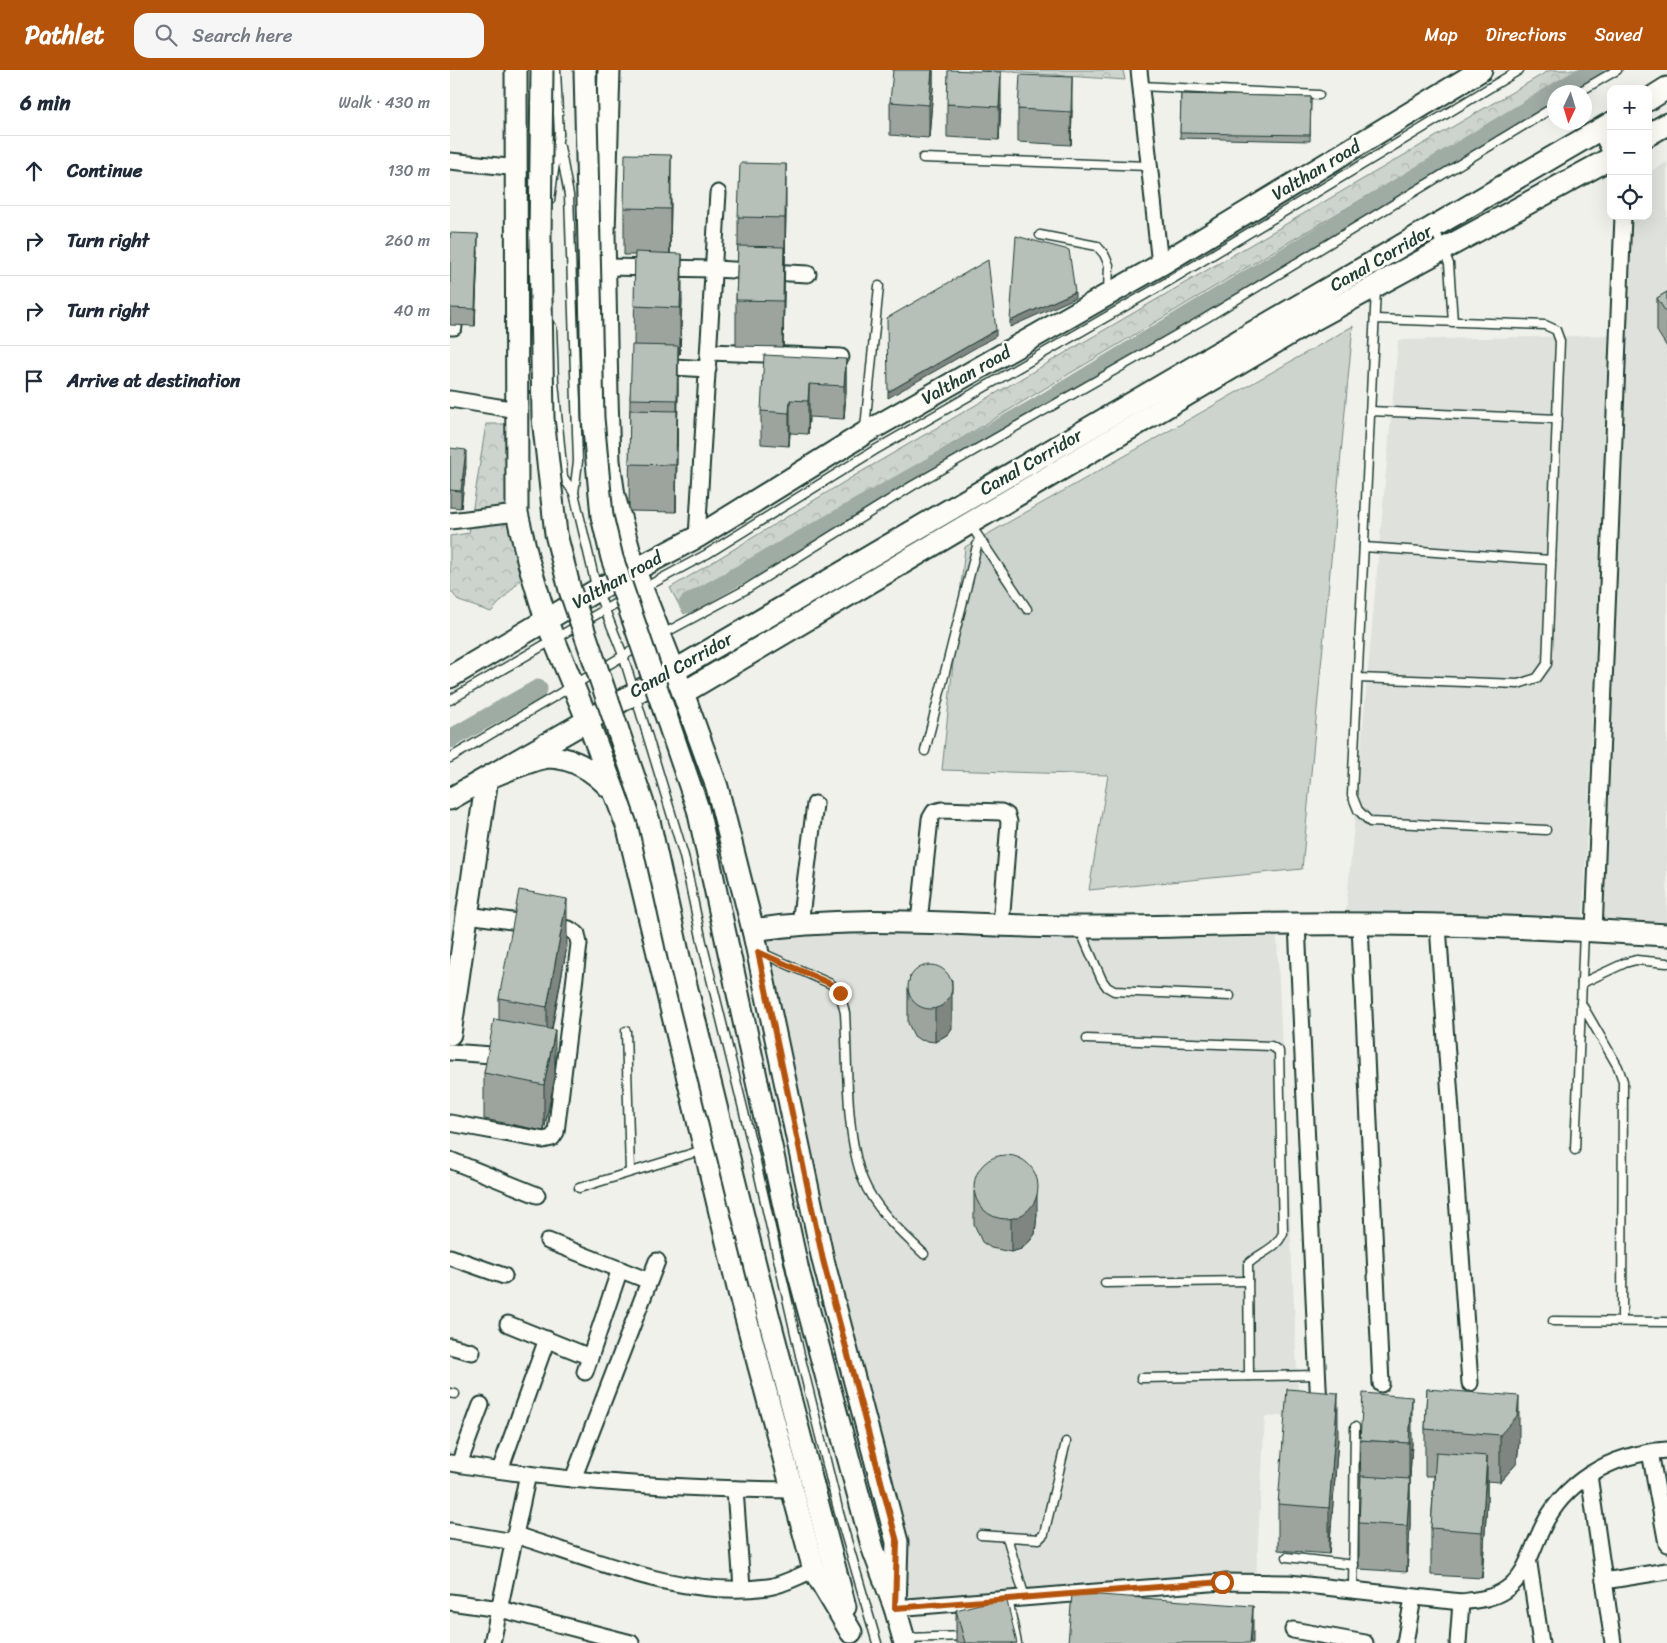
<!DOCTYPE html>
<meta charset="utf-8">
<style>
:root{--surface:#fff;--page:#f6f6f7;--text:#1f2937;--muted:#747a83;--line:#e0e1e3;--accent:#b45309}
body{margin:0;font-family:Sriracha,sans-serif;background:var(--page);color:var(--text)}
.controls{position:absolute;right:15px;top:15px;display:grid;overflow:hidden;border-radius:10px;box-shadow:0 5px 20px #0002}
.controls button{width:45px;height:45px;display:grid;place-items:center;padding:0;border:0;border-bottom:1px solid var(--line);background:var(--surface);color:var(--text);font:25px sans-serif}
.compass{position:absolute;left:1097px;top:15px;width:45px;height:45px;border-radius:50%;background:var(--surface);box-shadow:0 5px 20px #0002;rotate:184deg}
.stop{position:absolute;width:15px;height:15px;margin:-11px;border:4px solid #b45309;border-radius:50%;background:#fff}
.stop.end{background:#b45309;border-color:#fff;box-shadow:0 1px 5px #0008}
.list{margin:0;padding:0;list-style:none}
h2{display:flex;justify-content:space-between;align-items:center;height:65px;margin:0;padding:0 20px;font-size:21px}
h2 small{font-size:16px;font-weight:400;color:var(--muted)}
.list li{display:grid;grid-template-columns:32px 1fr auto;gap:15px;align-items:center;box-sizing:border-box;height:70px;padding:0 20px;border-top:1px solid var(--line)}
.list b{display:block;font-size:19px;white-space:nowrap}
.list em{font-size:16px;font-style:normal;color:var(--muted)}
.icon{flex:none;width:28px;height:28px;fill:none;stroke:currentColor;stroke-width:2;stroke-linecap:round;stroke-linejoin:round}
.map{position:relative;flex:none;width:1217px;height:1573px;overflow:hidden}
header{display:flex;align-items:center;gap:30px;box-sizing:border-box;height:70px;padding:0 25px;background:var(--accent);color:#fff}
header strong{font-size:24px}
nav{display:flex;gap:28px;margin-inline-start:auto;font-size:18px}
.search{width:350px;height:45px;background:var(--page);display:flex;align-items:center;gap:12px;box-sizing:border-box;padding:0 18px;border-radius:15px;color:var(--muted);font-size:19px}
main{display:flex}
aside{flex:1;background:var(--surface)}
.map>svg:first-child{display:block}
</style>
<header>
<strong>Pathlet</strong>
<div class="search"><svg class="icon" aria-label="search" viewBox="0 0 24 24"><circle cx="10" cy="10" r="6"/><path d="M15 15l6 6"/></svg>Search here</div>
<nav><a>Map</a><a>Directions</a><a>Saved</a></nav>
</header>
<main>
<aside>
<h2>6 min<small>Walk · 430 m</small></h2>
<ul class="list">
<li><svg class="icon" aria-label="ahead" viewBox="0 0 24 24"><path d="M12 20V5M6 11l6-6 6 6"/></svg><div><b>Continue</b></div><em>130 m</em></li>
<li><svg class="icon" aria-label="right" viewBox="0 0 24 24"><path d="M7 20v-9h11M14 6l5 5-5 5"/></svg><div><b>Turn right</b></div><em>260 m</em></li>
<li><svg class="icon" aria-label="right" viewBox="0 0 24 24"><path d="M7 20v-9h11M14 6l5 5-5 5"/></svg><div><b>Turn right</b></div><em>40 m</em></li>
<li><svg class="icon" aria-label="arrive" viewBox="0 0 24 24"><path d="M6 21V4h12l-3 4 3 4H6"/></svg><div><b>Arrive at destination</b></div></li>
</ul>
</aside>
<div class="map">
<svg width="1217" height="1573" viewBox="0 0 1217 1573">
<defs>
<pattern id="forest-crowns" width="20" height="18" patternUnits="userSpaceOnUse" patternTransform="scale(1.25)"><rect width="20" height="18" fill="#cdd3cd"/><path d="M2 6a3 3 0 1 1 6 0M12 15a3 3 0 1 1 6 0" fill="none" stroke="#b0b6b1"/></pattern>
</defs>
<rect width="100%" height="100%" fill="#f0f1eb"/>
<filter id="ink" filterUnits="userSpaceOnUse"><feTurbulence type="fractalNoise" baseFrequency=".02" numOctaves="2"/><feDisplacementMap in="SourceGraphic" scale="10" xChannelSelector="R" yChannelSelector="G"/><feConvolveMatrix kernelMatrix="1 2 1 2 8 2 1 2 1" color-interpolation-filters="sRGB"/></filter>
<g filter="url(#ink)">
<g fill="#dfe2dc">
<path d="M 1217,92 L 1217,857 L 1151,853 L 1177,146 L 1198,146 L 1198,103 Z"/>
<path d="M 1160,265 L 1133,849 L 896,841 L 948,270 Z"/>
<path d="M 396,861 L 629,868 L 827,867 L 849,1345 L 815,1347 L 806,1508 L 450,1532 L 379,1176 L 312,868 Z"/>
</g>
<path fill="#cdd3cd" stroke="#768880" d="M 903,256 L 852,799 L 639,820 L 658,705 L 492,700 L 515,477 Z"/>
<g fill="url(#forest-crowns)" stroke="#768880">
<path d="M 530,0 L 673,0 L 675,10 Z"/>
<path d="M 1100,0 L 1132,0 L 834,175 L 334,475 L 234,544 L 220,518 L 404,406 Z"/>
<path d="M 36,354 L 63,354 L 75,505 L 41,542 L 9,531 L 0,520 L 0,466 L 19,463 Z"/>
</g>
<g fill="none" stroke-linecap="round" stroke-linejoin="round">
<g stroke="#9faca4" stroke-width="19">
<path d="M 1107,22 L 1144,0"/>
<path d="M 238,534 L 589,336 L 1104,24"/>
<path d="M 0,669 L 88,619"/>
</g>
<defs>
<g id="lane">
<path d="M 106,0 L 109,65"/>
<path d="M 691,16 L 869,25"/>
<path d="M 1129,22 L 1167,0"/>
<path d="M 110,77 L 119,125 L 128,391 L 124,423"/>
<path d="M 473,88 L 698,96"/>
<path d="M 100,130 L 109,63"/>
<path d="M 984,157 L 999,194 L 1003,252"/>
<path d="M 590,165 L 647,176 L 654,184 L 659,195 L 658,221"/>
<path d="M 926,219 L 902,725 L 908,740 L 920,752 L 1096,760"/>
<path d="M 102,257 L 104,312 L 113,407 L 124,423 L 147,520 L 173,585 L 234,786 L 252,872 L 303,1079 L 350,1285 L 389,1443 L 427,1573"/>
<path d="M 920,341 L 1108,349"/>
<path d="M 415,358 L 429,216"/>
<path d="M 520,454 L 577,539"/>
<path d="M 914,477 L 1101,490"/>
<path d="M 192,519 L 257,484 L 425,380 L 719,211 L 1069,0"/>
<path d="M 211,565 L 293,521 L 462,416 L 756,248 L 1104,37"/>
<path d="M 908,608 L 1068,614 L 1087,608 L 1097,594 L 1110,271 L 1106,260 L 1095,255 L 925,249"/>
<path d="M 0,630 L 173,529"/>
<path d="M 475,681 L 529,468"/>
<path d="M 0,688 L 190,576"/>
<path d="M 630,860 L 652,910 L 657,917 L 664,921 L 780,926"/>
<path d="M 312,883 L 381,914 L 390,923 L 395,943 C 398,994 395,1064 413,1110 C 424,1138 453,1164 474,1184"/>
<path d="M 1132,913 L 1175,893 L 1186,890 L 1217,893"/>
<path d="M 1131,933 L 1168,997 L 1173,1011 L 1172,1251"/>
<path d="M 176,961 L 180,1102"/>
<path d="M 637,969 L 821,976 L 829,981 L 833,1163 C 826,1180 810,1182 798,1194 L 799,1306"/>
<path d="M 1125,1080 L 1134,862"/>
<path d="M 129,1118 L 253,1080"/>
<path d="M 655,1213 L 798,1211"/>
<path d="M 1103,1251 L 1217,1252"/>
<path d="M 691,1308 L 868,1305"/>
<path d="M 0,1323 L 5,1324"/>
<path d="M 531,1465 L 589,1469 L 594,1464 L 616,1372"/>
<path d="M 557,1467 L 575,1528"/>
<path d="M 837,1487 L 904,1495"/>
<path d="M 903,1521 L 905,1357"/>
<path d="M 558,1529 L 567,1573"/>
<path d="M 455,1568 L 515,1566"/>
</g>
<g id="street">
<path d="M 689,0 L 710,195"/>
<path d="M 1150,60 L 1161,83"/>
<path d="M 0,91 L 68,98"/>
<path d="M 156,197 L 264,199 L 358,204"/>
<path d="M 0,257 L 4,257"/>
<path d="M 259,282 L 391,287"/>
<path d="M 207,296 L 258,299"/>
<path d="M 0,329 L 67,340"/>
<path d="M 0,451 L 67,443"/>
<path d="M 247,467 L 268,123"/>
<path d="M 469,852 L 480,749 L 484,742 L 492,740 L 551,742 L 557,745 L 559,752 L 551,855"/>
<path d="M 350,854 L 365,734"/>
<path d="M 847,854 L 869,1338"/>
<path d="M 910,855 L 931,1314"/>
<path d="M 988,856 L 1020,1313"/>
<path d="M 1144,861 L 1173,146"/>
<path d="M 0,982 L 56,986"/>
<path d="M 0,1053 L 93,1070 L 102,1068 L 106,1062 L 129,874 L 127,864 L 119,859 L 18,845"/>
<path d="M 0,1090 L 87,1125"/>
<path d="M 98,1171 L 199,1211"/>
<path d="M 0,1187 L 54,1206"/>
<path d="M 58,1254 L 140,1287"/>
<path d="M 0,1276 L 22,1282"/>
<path d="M 135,1302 L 170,1199"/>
<path d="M 1200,1382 L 1217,1474"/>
<path d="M 0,1393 C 113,1412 229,1419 343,1420"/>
<path d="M 9,1394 L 31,1335"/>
<path d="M 50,1400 L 97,1269"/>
<path d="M 1139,1405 L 1163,1573"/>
<path d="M 123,1409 L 207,1191"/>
<path d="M 285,1419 L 292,1518"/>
<path d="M 0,1461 L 64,1472"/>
<path d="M 65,1465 C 146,1490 232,1529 318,1517 C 333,1515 350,1505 364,1500"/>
<path d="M 1079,1494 L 1091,1573"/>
<path d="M 1154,1511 L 1217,1501"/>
<path d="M 0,1532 L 50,1539 L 181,1573"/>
<path d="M 445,1538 L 772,1512 L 839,1513 L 1011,1532 C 1026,1530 1042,1529 1055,1520 C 1076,1506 1080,1484 1090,1463 C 1112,1411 1162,1384 1217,1380"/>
<path d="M 843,1560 L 915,1573"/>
<path d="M 42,1573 L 78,1404"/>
<path d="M 955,1573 L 963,1528"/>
<path d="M 1008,1573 L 1011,1532"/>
</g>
<g id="secondary">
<path d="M 66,0 L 67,443 L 78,490 L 96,550 L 137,649 L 178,758 L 289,1222 L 364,1500 L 401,1562"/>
<path d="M 159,0 L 154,163 L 157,327 L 159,391 L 164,426 L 185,501 L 233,623 L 267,717 L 303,860 L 373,1190 L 447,1472 L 445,1538"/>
<path d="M 1198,30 L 1217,18"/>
<path d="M 1198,65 L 1217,54"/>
<path d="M 0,607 L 147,520 L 247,467 L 415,363 L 710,195 L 1031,0"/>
<path d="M 233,623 L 863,250 L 1161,88"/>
<path d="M 0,729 L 224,601 L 1161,53"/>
<path d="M 303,860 C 411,843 520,857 629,857 C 701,858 773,854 845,854 C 969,853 1093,857 1217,865"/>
<path d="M 0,964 L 37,708 C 51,703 87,687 100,687 C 124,688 144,701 160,718"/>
<path d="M 348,1201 L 423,1479 L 445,1538 L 455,1573"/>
<path d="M 310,1214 L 395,1537"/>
</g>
</defs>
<use href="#lane" stroke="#1f3d34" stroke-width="11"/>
<use href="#street" stroke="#1f3d34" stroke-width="19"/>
<use href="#secondary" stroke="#1f3d34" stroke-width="25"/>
<use href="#lane" stroke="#fdfcf7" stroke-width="8"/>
<use href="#street" stroke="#fdfcf7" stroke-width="15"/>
<use href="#secondary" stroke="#fdfcf7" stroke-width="21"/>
<defs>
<g id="secondary-bridge">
<path d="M 92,0 L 90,168 L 93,348 L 106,464 L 120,520 L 199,751 L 229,887 L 310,1214"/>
<path d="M 135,0 L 143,348 L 152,446 L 162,488 L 248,739 L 348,1201"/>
</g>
</defs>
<use href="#secondary-bridge" stroke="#1f3d34" stroke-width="25" stroke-linecap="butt"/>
<use href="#secondary-bridge" stroke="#fdfcf7" stroke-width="21"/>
</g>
<g fill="#9da49e" stroke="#1f3d34">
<path d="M 483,0 L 483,18 L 479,68 L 440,65 L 440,32 Z"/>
<path d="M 731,24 L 861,27 L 860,71 L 730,68 Z"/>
<path d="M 497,34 L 551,35 L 549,70 L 497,67 Z"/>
<path d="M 568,39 L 622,40 L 621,75 L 568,72 Z"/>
<path d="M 221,131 L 220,183 L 232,230 L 230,284 L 228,284 L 228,323 L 226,442 L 179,441 L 180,329 L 184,275 L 185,185 L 174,185 L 174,138 Z"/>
<path d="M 336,140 L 333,277 L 286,276 L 286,230 L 288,176 L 288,147 Z"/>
<path d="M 0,163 L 28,181 L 25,256 L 0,255 Z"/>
<path d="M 1217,222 L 1217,277 L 1207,261 L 1207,228 Z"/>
<path d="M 396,289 L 396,322 L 394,349 L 359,347 L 358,364 L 340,363 L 339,376 L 311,374 L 311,341 Z"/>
<path d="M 0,378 L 16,397 L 11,438 L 0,437 Z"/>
<path d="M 117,876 L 102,960 L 105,1007 L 94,1061 L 34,1049 L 34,1003 L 49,950 L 49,928 Z"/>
<path d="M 460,906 L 502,958 L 498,964 L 485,972 L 470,970 L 464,966 L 458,953 L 458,920 Z"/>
<path d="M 524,1121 L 587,1143 L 585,1164 L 579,1172 L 571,1179 L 561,1182 L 541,1178 L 532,1172 L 524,1154 Z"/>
<path d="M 977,1319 L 1069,1372 L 1067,1393 L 1050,1412 L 1037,1411 L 1037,1432 L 1032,1508 L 981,1505 L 981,1458 L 984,1406 L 975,1406 L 975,1359 Z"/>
<path d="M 888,1369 L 879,1484 L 828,1480 L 828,1434 Z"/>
<path d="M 910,1370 L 962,1373 L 960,1409 L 960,1456 L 957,1502 L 909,1499 L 909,1453 L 911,1416 Z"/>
<path d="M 506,1540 L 567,1573 L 506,1573 Z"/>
</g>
<g fill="#7f8681" stroke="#1f3d34">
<path d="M 482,0 L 483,0 L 483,18 L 479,68 L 479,35 Z"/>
<path d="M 551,2 L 551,35 L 549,70 L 549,37 Z"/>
<path d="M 622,7 L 622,40 L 621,75 L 621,42 Z"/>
<path d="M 221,85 L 221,131 L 220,185 L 220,139 Z"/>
<path d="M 336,94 L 336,140 L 335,194 L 335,148 Z"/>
<path d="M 28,164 L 28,181 L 25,256 L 25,239 Z"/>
<path d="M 334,177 L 334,223 L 333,277 L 333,231 Z"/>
<path d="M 232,184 L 232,230 L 230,284 L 230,238 Z"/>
<path d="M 625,222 L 625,228 L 560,257 L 560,251 Z"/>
<path d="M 546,260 L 546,266 L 438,328 L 438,322 Z"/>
<path d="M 228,276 L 228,323 L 227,377 L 227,330 Z"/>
<path d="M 396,289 L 396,322 L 394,349 L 394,316 Z"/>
<path d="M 359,314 L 359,347 L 358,364 L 358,331 Z"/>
<path d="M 340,330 L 340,363 L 339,376 L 339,343 Z"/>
<path d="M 227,341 L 227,388 L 226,442 L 226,395 Z"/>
<path d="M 16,380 L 16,397 L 11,438 L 11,421 Z"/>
<path d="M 117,829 L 117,876 L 97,983 L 97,937 Z"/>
<path d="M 502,910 L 502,958 L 498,964 L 485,972 L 485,939 Z"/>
<path d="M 105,960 L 105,1007 L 94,1061 L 94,1015 Z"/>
<path d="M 587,1110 L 587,1143 L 585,1164 L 579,1172 L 571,1179 L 561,1182 L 561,1149 Z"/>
<path d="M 888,1323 L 888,1369 L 879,1484 L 879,1438 Z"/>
<path d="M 1069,1326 L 1069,1372 L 1067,1393 L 1050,1412 L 1050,1365 Z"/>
<path d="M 962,1327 L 962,1373 L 959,1419 L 959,1373 Z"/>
<path d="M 1037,1386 L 1037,1432 L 1032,1508 L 1032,1462 Z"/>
<path d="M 960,1409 L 960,1456 L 957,1502 L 957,1456 Z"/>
<path d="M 803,1536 L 803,1573 L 800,1573 Z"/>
</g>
<g fill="#b6bfb8" stroke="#1f3d34">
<path d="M 443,0 L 482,0 L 479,35 L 440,32 Z"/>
<path d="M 498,0 L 551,2 L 549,37 L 497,34 Z"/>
<path d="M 570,5 L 622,7 L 621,42 L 568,39 Z"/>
<path d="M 731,24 L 861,27 L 860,65 L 730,63 Z"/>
<path d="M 175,84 L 221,85 L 220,139 L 174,138 Z"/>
<path d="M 290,93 L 336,94 L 335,148 L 288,147 Z"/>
<path d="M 0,163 L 28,164 L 25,239 L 0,238 Z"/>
<path d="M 566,166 L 619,180 L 625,222 L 560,251 Z"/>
<path d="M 288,176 L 334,177 L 333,231 L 286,230 Z"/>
<path d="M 185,182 L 232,184 L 230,238 L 184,236 Z"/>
<path d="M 538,190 L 546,260 L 438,322 L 437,248 Z"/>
<path d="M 1217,222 L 1217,244 L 1207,228 Z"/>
<path d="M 182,275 L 228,276 L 227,330 L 180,329 Z"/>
<path d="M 314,285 L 396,289 L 394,316 L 359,314 L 358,331 L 340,330 L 339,343 L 311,341 Z"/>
<path d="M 180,340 L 227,341 L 226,395 L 179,394 Z"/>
<path d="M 0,378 L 16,380 L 11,421 L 0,420 Z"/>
<path d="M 69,820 L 117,829 L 97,937 L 49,928 Z"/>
<circle cx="480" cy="917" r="22"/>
<path d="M 44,949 L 105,960 L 94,1015 L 34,1003 Z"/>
<circle cx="556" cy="1117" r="32"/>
<path d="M 837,1319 L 888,1323 L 879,1438 L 828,1434 Z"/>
<path d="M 977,1319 L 1069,1326 L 1067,1346 L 1050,1365 L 975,1359 Z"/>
<path d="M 913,1323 L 962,1327 L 959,1373 L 910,1370 Z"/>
<path d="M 986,1382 L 1037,1386 L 1032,1462 L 981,1458 Z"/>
<path d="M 911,1406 L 960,1409 L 957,1456 L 909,1453 Z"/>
<path d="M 622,1523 L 803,1536 L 800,1573 L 618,1573 Z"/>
<path d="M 556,1527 L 567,1573 L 515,1573 L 506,1540 Z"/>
</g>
</g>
<g fill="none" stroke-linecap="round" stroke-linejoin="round" filter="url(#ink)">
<path stroke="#b45309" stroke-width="6" d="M 390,923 L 381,914 L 308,882 L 373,1190 L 447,1472 L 445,1538 L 772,1512"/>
</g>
<g text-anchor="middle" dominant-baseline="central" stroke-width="5" stroke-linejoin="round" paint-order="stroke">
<g font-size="18" fill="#1f3d34" stroke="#fdfcf7">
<text transform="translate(866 100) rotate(-31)">Valthan road</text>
<text transform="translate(931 188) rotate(-30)">Canal Corridor</text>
<text transform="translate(516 305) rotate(-30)">Valthan road</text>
<text transform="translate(581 392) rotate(-30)">Canal Corridor</text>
<text transform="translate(167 510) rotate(-29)">Valthan road</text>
<text transform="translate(231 595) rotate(-29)">Canal Corridor</text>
</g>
</g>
</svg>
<div class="controls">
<button>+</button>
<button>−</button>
<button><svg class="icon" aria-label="locate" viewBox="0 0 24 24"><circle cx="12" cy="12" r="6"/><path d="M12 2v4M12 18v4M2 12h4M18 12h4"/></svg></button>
</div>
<svg class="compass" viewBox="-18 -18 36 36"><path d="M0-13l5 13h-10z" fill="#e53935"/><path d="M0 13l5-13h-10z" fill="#747a83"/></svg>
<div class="stop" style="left:772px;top:1512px"></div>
<div class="stop end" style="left:390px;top:923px"></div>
</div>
</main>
